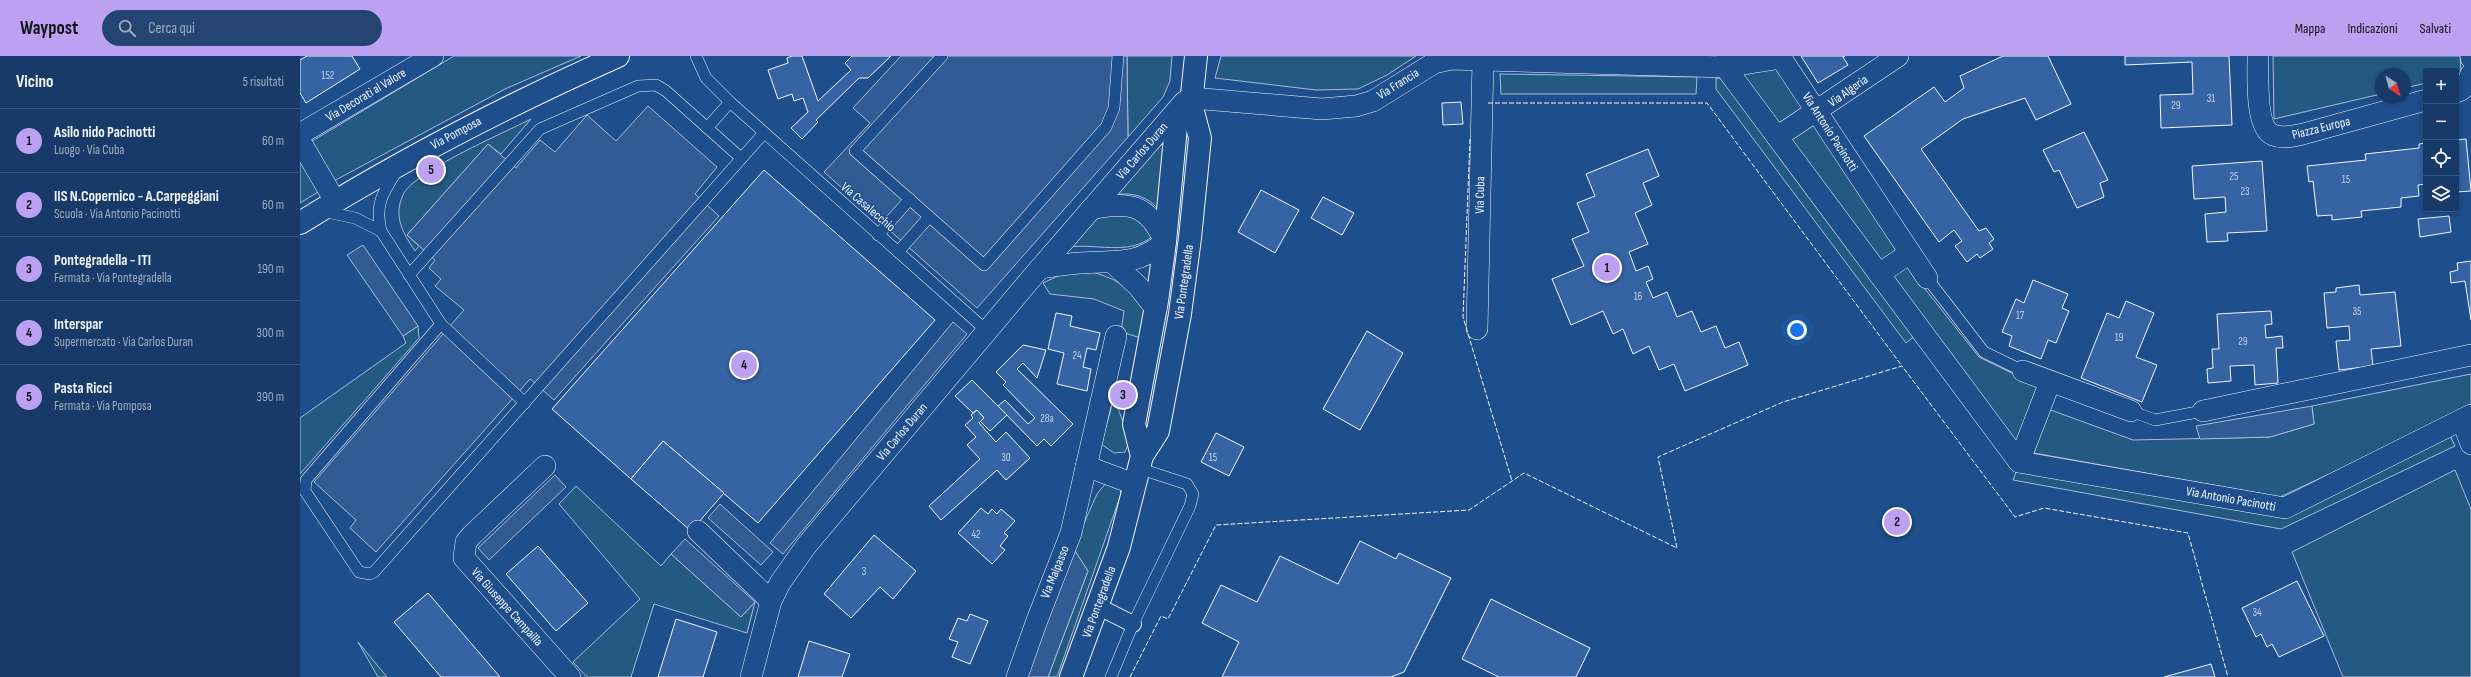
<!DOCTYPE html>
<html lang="it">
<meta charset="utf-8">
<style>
:root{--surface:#173a69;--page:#244571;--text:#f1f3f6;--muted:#9eadc0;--line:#36547d;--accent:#bca0f2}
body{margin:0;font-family:"Sofia Sans Condensed",sans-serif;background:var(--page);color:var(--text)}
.controls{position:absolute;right:12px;top:12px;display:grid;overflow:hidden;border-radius:4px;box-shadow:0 2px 6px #0003}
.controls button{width:36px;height:36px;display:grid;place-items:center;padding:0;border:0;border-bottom:1px solid var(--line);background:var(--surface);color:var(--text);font:20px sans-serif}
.compass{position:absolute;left:2075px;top:12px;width:36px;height:36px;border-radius:50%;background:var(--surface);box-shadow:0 2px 6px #0003;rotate:144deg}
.you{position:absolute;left:1497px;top:274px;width:14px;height:14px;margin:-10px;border:3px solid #fff;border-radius:50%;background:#1a73e8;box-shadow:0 0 0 6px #1a73e833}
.badge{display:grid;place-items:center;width:26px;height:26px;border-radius:50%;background:var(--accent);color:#111;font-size:13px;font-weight:700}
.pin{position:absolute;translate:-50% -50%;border:2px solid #fff;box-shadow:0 1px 4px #0006}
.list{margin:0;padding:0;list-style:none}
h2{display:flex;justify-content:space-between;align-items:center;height:52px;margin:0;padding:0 16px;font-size:17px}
h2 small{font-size:13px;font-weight:400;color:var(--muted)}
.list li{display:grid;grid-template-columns:26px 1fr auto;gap:12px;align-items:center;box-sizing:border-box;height:64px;padding:0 16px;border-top:1px solid var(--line)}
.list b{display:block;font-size:15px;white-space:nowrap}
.list p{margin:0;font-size:13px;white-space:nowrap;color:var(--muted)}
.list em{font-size:13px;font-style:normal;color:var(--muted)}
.icon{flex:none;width:22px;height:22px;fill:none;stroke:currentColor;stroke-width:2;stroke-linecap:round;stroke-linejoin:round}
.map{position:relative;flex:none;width:2171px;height:621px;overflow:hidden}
header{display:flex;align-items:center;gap:24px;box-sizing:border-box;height:56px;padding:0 20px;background:var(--accent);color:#111}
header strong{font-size:19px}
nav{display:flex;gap:22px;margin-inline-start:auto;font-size:14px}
.search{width:280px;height:36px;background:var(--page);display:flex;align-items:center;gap:10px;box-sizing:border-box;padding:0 14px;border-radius:22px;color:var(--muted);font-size:15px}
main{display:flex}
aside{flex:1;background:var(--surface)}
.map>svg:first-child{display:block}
</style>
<header>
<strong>Waypost</strong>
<div class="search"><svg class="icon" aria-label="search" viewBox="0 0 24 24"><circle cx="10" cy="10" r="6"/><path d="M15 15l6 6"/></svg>Cerca qui</div>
<nav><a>Mappa</a><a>Indicazioni</a><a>Salvati</a></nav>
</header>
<main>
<aside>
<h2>Vicino<small>5 risultati</small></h2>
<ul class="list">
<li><span class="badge">1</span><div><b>Asilo nido Pacinotti</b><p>Luogo · Via Cuba</p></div><em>60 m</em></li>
<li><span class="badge">2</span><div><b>IIS N.Copernico - A.Carpeggiani</b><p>Scuola · Via Antonio Pacinotti</p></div><em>60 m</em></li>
<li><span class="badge">3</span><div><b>Pontegradella - ITI</b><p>Fermata · Via Pontegradella</p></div><em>190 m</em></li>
<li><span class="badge">4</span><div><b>Interspar</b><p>Supermercato · Via Carlos Duran</p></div><em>300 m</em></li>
<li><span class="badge">5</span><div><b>Pasta Ricci</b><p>Fermata · Via Pomposa</p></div><em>390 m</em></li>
</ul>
</aside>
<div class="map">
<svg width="2171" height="621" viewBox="0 0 2171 621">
<rect width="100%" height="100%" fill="#1f4e8c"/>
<g fill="#245a82" stroke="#a8bbd7">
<path d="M 154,0 L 281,0 L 205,33 L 32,126 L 9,87 Z"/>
<path d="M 827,0 L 872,0 L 870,25 L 863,41 L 828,81 Z"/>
<path d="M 921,0 L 1116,0 L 1087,19 L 1058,33 L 1016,34 L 915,22 Z"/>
<path d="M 1973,0 L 2160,0 L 2161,18 L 2156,20 L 2156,15 L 2126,15 L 2126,27 L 2105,32 L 2105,18 L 2081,18 L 2081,38 L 1974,63 Z"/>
<path d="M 1476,12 L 1503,53 L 1478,69 L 1440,18 Z"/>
<path d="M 1200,18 L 1397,21 L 1396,38 L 1201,38 Z"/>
<path d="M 1416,22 L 1429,23 L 1617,278 L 1606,287 L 1416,33 Z"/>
<path d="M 231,63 L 201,98 L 188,88 L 107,179 L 119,190 L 115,195 C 103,177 93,161 103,139 C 112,116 206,76 231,63 Z"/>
<path d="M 1513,67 L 1625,233 L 1679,301 L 1738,330 L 1716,394 L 1486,84 Z"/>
<path d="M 869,81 L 860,155 C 847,139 831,136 811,139 Z"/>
<path d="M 0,103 L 18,136 L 0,147 Z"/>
<path d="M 826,155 L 858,175 C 834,202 800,187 768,191 L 794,163 Z"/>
<path d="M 793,216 C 821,225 829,231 845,256 L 841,282 L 821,276 L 824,255 L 794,243 L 750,238 L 743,227 L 764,217 Z"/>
<path d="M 118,270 L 119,282 L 0,418 L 0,362 L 106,287 L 103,280 Z"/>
<path d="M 2171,318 L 2171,352 L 1980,441 L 1734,397 L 1748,353 L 1833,384 L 1970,381 L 2014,368 L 2012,350 Z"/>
<path d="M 814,342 L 830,384 L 825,396 L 814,397 L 801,388 Z"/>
<path d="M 2149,377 L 2155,390 L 1981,473 L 1713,424 L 1718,411 L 1983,459 Z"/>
<path d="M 2155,414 L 2171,453 L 2171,621 L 2043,621 L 1992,496 Z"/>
<path d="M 806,427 L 820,432 L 821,438 L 757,621 L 748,621 L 788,515 L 773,492 L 797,438 Z"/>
<path d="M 276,430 L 361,510 L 371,498 L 441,561 L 455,546 L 447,577 L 354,548 L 331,621 L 287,621 L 273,606 L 340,543 L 259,448 Z"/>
<path d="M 58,586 L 87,621 L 78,621 Z"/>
</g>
<g fill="#305b95" stroke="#a8bbd7">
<path d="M 601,0 L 827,0 L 828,81 L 677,252 L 524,116 L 570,67 L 553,52 Z"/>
<path d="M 348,50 L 417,111 L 395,138 L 419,160 L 254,344 L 230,323 L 76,496 L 50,472 L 56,464 L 14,426 L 164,254 L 135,230 L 141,223 L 129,212 L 135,204 L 107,179 L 188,88 L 216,112 L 240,84 L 255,96 L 287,59 L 316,85 Z"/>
<path d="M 63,189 L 118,270 L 103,280 L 47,199 Z"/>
<path d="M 653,266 L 667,278 L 483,498 L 470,487 Z"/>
<path d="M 2012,350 L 2014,368 L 1970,381 L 1900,383 L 1896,370 Z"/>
<path d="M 255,419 L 266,431 L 189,504 L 178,492 Z"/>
<path d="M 420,448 L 473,496 L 461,509 L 408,462 Z"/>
<path d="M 385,483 L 455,546 L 441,561 L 371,498 Z"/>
<path d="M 773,492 L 788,515 L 748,621 L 724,621 Z"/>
</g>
<g fill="#3563a3" stroke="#f2f6ff">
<path d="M 7,0 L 52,0 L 60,13 L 6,47 L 0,37 L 0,4 Z"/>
<path d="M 492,0 L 502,0 L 518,45 L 551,14 L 545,7 L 552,0 L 591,0 L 568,22 L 559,22 L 516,64 L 518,66 L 502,83 L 491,72 L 508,56 L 503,42 L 494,45 L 492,38 L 478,43 L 468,14 L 488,7 L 487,2 Z"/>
<path d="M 1501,0 L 1545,0 L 1543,1 L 1548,9 L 1518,27 Z"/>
<path d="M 1703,0 L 1748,0 L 1771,48 L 1736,64 L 1725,42 L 1663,63 L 1621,93 L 1679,175 L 1686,172 L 1694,183 L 1689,187 L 1693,193 L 1680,202 L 1677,198 L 1667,206 L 1655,190 L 1662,185 L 1654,174 L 1639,186 L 1564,80 L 1634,31 L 1645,46 L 1664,32 L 1660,20 Z"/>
<path d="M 1825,0 L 1929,0 L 1932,69 L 1861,72 L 1860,39 L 1893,38 L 1892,6 L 1825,9 Z"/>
<path d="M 1161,46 L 1163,68 L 1143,69 L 1142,47 Z"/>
<path d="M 1784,76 L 1808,124 L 1800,127 L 1804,141 L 1777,152 L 1759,114 L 1754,116 L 1743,94 Z"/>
<path d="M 2166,83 L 2171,135 L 2156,136 L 2156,84 Z"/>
<path d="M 2126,87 L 2126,128 L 2118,129 L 2119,140 L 2101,142 L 2101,151 L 2061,155 L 2062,161 L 2032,164 L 2032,159 L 2017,160 L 2013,125 L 2009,126 L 2007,110 L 2066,104 L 2065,98 L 2119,92 L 2119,88 Z"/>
<path d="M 1348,93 L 1359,120 L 1343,127 L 1352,149 L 1335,157 L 1348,188 L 1329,196 L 1336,215 L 1348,210 L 1353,223 L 1346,226 L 1353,242 L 1367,236 L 1377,261 L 1392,255 L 1401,276 L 1416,270 L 1425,292 L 1439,286 L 1448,309 L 1385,335 L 1374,308 L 1359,314 L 1349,290 L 1333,298 L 1323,273 L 1313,278 L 1303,255 L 1271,269 L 1252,223 L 1284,210 L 1272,183 L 1289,176 L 1277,147 L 1295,140 L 1286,118 Z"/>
<path d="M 1962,105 L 1967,175 L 1927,177 L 1928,185 L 1907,186 L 1905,158 L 1926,156 L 1925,141 L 1894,143 L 1892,110 Z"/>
<path d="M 464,114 L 635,264 L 458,467 L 363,385 L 331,423 L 252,353 Z"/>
<path d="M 961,134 L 999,154 L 975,197 L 938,176 Z"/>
<path d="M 1023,141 L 1054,157 L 1042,179 L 1011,162 Z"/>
<path d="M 2149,160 L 2151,176 L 2120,181 L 2118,163 Z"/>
<path d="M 2171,205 L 2171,264 L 2165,225 L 2151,227 L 2150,216 L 2158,214 L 2157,207 Z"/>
<path d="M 1733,224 L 1768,238 L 1762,252 L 1769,255 L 1756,287 L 1748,284 L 1741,303 L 1709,290 L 1712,280 L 1702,276 L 1716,243 L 1724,247 Z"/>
<path d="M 2059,229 L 2060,239 L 2095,236 L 2101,290 L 2071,293 L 2073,310 L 2039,314 L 2036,285 L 2050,284 L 2049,270 L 2027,272 L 2024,237 L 2036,236 L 2036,232 Z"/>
<path d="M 1826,245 L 1854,257 L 1836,301 L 1857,309 L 1842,346 L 1781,322 L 1807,257 L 1819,262 Z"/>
<path d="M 1971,255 L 1972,268 L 1965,269 L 1966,282 L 1982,280 L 1983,292 L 1976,292 L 1978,327 L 1955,329 L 1954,309 L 1930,310 L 1931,325 L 1908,327 L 1907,313 L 1913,312 L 1912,293 L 1919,293 L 1917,258 Z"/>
<path d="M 756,257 L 772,260 L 770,270 L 800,277 L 796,294 L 787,292 L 783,311 L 791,313 L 787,335 L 757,328 L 764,297 L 748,293 Z"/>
<path d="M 1067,275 L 1103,297 L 1060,374 L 1023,353 Z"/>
<path d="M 723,289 L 746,294 L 737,322 L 723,307 L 717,313 L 773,368 L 751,390 L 744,383 L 737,390 L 698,350 L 705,344 L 728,368 L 735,362 L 703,329 L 706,326 L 696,316 Z"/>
<path d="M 672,324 L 707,359 L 690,375 L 680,365 L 684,362 L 677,354 L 673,357 L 655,340 Z"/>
<path d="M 677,354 L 684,362 L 679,367 L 696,386 L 706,376 L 730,402 L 706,424 L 697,414 L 641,464 L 629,450 L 680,403 L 667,389 L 676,381 L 665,369 L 673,362 L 671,359 Z"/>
<path d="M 916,377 L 944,391 L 929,420 L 901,406 Z"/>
<path d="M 363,385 L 424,437 L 391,475 L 331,423 Z"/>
<path d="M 681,452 L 688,458 L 692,453 L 697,458 L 701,453 L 715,465 L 704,477 L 708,480 L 700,490 L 705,494 L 692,508 L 658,477 Z"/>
<path d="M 574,479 L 616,515 L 593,543 L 580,531 L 551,562 L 524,538 Z"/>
<path d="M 1060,485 L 1096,503 L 1099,497 L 1151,522 L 1104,616 L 1091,621 L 922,621 L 939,586 L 902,567 L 921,529 L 957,546 L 980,500 L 1038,528 Z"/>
<path d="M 238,490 L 288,547 L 256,575 L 206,518 Z"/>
<path d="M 1997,525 L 2024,580 L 1979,601 L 1972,588 L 1967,591 L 1961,578 L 1956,581 L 1942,552 Z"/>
<path d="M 128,537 L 200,621 L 141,621 L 94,566 Z"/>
<path d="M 1191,543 L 1290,592 L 1276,621 L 1199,621 L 1162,603 Z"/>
<path d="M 670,558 L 688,565 L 670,608 L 652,601 L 658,586 L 649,583 L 658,562 L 667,565 Z"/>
<path d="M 376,563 L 417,576 L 403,621 L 358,621 Z"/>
<path d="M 509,585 L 550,598 L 542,621 L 498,621 Z"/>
<path d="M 1911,608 L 1915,621 L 1864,621 Z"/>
</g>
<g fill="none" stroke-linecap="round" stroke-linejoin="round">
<defs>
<g id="service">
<path d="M 396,0 L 406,22 L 430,46 L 687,275"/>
<path d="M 642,0 L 555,95 L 684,209 L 806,71 L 814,52 L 818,0"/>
<path d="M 407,72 L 430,46"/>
<path d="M 22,155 L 55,162 L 81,175 C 75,149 82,138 96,116"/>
<path d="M 81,175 L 141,268 L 225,347"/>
<path d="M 578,179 L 610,143"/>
<path d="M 598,196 L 629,161"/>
<path d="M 109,219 L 240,73 L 338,30 L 356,29 L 366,35 L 441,102"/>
<path d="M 1627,222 L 1684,296 L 1723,315"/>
<path d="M 141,268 L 6,424 L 5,435 L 59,516 L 70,518 L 74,516 L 464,77"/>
<path d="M 1831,355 L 1855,364 L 1903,355"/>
<path d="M 811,621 L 833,568 L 890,450 L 893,438 L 887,428 L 838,412"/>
</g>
<path id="pedestrian" d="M 797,550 L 833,568"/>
<g id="minor">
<path d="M 1427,0 L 1425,11 L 1719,406 L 1985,452 L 2171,359"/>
<path d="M 1958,0 C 1958,18 1955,72 1973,79 C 1983,83 1994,80 2003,78 L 2126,44"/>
<path d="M 2171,0 L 2171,2"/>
<path d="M 2156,36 C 2165,34 2168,26 2171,18"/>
<path d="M 892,42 L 1022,53 L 1056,50 L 1073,45 L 1134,7 L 1151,3 L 1425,11 L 1481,2 L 1627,222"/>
<path d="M 0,78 L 133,0"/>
<path d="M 1477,81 L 1598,0"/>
<path d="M 0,85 L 35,145"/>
<path d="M 813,207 L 838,230 L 856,253"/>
<path d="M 740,212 C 753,210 767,208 780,207 C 816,204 835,211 865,186 C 848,148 830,145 791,153"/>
<path d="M 1579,218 L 1610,197"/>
<path d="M 1177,273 L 1183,4"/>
<path d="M 1723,315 L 1831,355"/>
<path d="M 1903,355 L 2171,299"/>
<path d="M 2162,364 L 2171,388"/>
<path d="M 1719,406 L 1750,326"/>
<path d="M 245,410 L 172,479 L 166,486 L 164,502 L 270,621"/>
<path d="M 786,410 L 834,428"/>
<path d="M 398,475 L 471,545"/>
<path d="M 451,621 L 471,545 L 480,527 L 506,490 L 729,225 L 884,46"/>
<path d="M 717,621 L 736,567 L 771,477 L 816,280"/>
</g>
<g id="tertiary">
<path d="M 842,400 L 834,368 L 857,245 L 865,186 L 876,71 L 891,48"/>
<path d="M 771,621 L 819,491 L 842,400 L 858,375 L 880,258 L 890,182 L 900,82 L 891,48 L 896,0"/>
</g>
<path id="secondary" d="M 0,167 C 103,103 208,49 318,0"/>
</defs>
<use href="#service" stroke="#f2f6ff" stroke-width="12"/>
<use href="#pedestrian" stroke="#f2f6ff" stroke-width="18"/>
<use href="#minor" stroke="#f2f6ff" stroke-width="22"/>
<use href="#tertiary" stroke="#f2f6ff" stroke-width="24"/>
<use href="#secondary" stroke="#f2f6ff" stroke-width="24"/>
<use href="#service" stroke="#1f4e8c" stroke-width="11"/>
<use href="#pedestrian" stroke="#1f4e8c" stroke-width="16"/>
<use href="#minor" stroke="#1f4e8c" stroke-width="21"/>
<use href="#tertiary" stroke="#1f4e8c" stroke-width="22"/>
<use href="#secondary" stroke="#1f4e8c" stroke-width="22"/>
<g stroke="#f2f6ff" stroke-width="1" stroke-dasharray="5 2" stroke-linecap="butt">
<path d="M 1188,47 L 1407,47 L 1602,310"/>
<path d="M 1170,83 L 1163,261 L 1212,425"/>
<path d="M 830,621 L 861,560 L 868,563 L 916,469 L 1169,454 L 1224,417 L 1377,492 L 1358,401 L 1483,346 L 1602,310 L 1715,461 L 1744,452 L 1888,477 L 1928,621"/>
</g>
</g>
<g text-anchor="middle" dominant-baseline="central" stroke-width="3" stroke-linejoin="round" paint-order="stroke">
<g font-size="11" fill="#c3d1e8">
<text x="28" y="19">152</text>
<text x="1911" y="42">31</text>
<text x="1876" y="49">29</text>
<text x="1934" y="120">25</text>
<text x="2046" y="123">15</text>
<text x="1945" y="135">23</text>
<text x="1338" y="240">16</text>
<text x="2057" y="255">35</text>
<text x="1720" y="259">17</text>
<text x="1819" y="281">19</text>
<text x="1943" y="285">29</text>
<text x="777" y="299">24</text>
<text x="747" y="362">28a</text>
<text x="706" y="401">30</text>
<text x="913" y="401">15</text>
<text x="676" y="478">42</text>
<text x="564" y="515">3</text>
<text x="1957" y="556">34</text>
</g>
<g font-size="13" fill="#f2f6ff" stroke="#1f4e8c">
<text transform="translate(1098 28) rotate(-32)">Via Francia</text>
<text transform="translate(1548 35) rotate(-35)">Via Algeria</text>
<text transform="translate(66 39) rotate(-31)">Via Decorati al Valore</text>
<text transform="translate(2021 72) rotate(-14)">Piazza Europa</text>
<text transform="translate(1530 76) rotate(57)">Via Antonio Pacinotti</text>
<text transform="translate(156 77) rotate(-28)">Via Pomposa</text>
<text transform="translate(842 95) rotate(-49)">Via Carlos Duran</text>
<text transform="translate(1180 139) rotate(-89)">Via Cuba</text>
<text transform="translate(568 151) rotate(41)">Via Casalecchio</text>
<text transform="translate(884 226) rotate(-82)">Via Pontegradella</text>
<text transform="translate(602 376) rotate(-50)">Via Carlos Duran</text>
<text transform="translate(1931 443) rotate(10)">Via Antonio Pacinotti</text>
<text transform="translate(755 516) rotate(-68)">Via Malpasso</text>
<text transform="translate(799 546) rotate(-70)">Via Pontegradella</text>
<text transform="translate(207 551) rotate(48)">Via Giuseppe Campailla</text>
</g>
</g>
</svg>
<div class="controls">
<button>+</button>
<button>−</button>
<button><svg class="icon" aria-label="locate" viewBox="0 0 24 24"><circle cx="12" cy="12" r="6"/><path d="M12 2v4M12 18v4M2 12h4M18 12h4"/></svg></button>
<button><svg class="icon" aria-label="layers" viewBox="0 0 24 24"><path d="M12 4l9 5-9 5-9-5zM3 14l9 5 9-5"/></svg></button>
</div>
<svg class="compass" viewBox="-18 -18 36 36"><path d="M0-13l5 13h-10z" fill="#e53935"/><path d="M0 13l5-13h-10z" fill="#9eadc0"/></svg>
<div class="you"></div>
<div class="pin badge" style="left:1307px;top:212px">1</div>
<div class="pin badge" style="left:1597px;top:466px">2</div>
<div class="pin badge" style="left:823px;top:339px">3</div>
<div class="pin badge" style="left:444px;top:309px">4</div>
<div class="pin badge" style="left:131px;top:114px">5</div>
</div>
</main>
